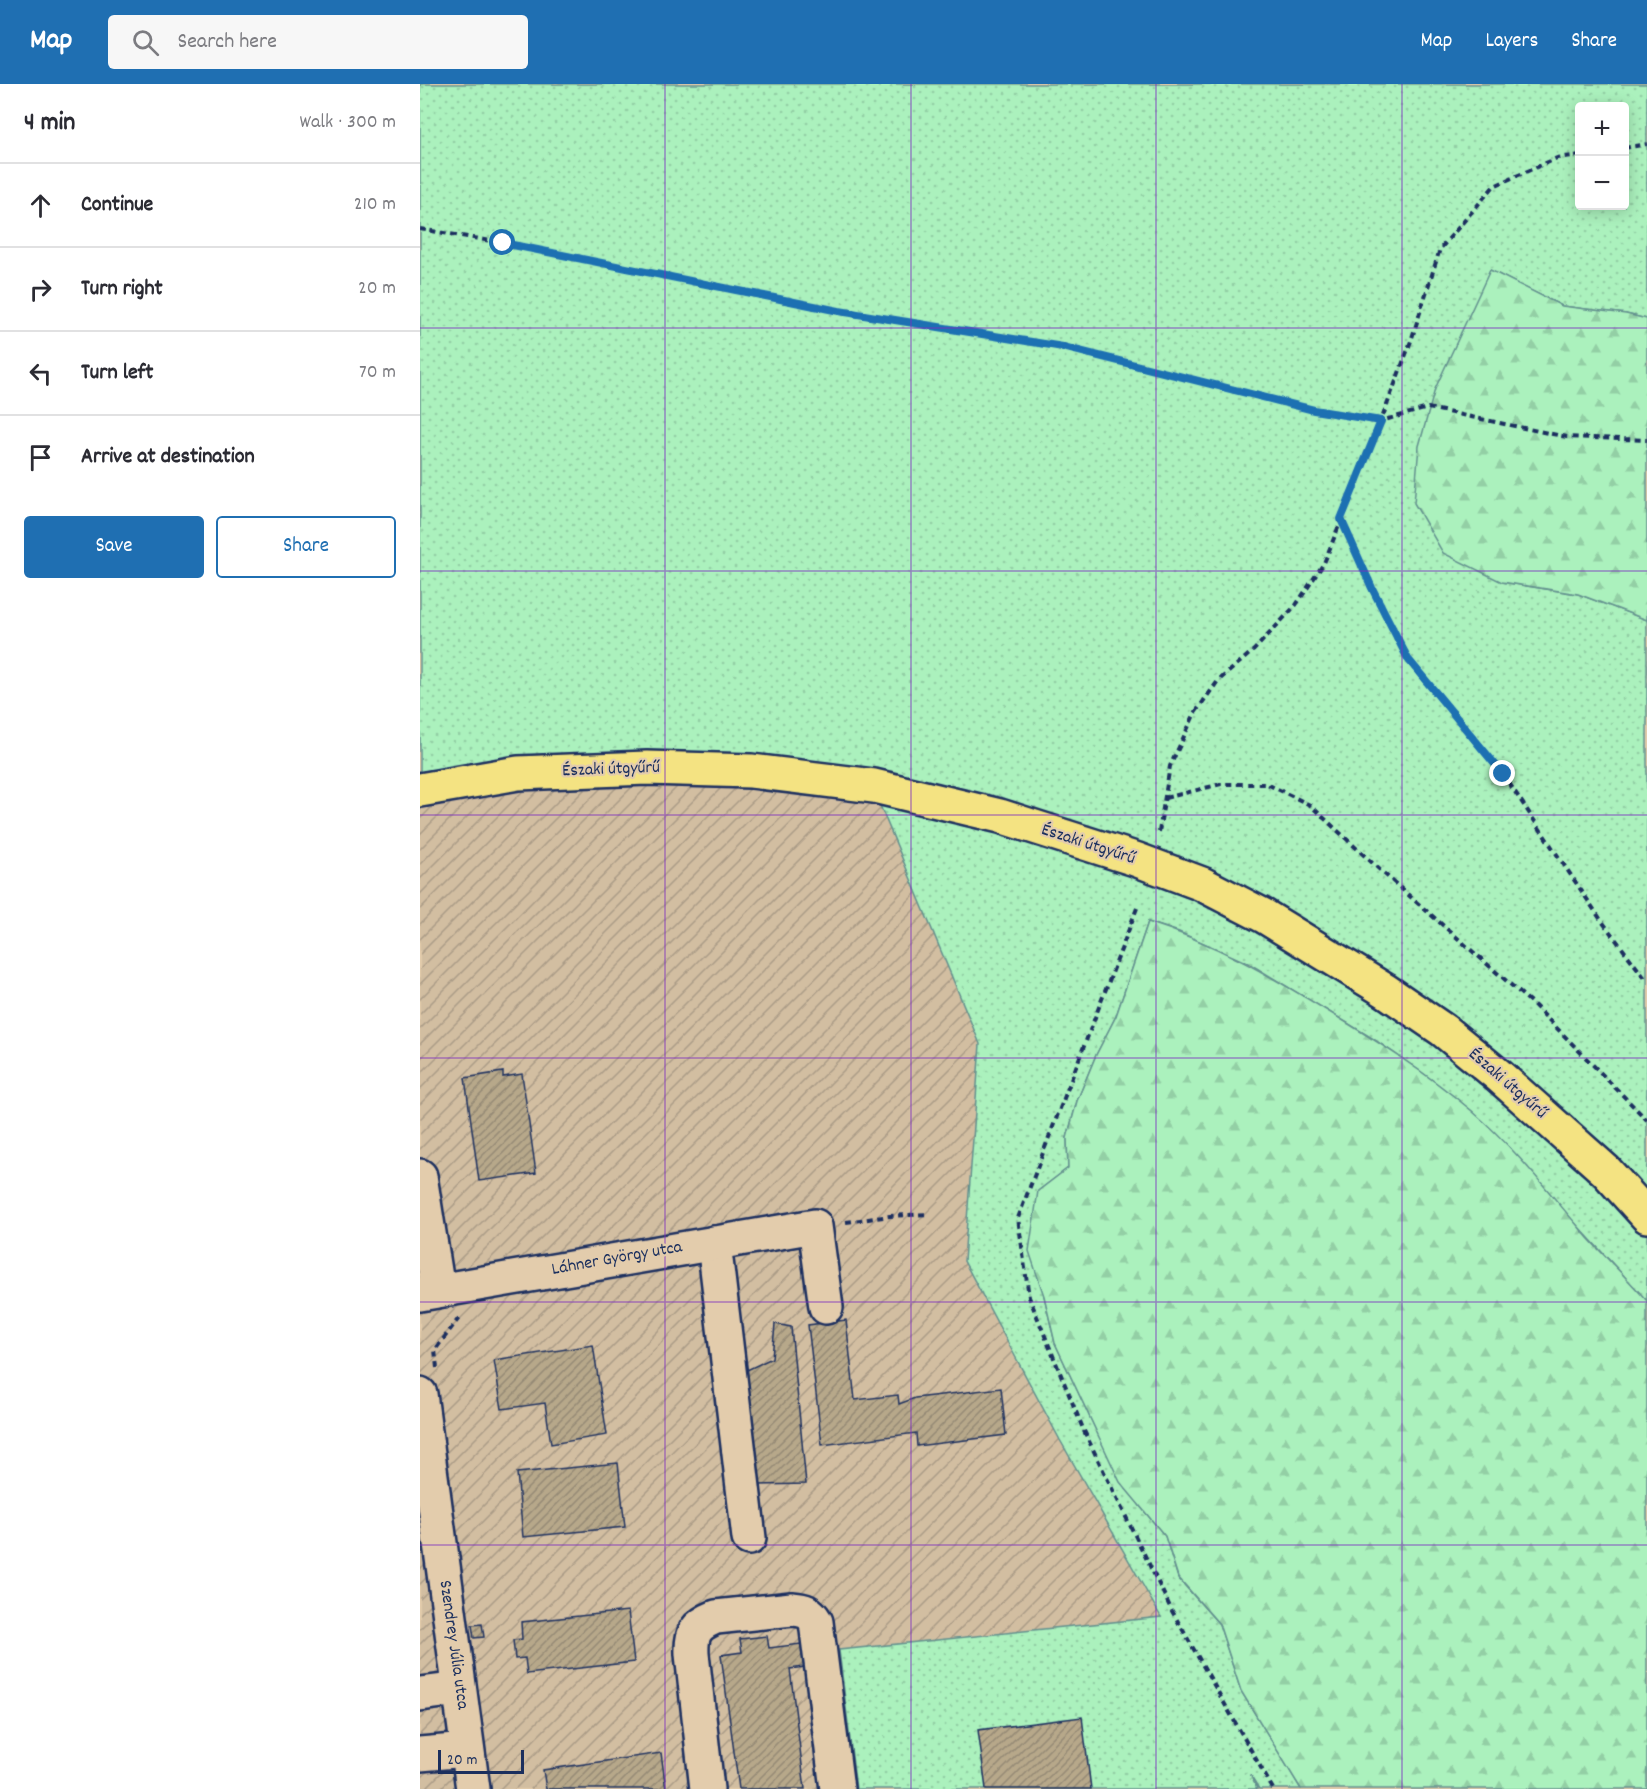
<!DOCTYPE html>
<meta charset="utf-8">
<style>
:root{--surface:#fff;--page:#f7f7f7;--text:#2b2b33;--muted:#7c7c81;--line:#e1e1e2;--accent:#1f6fb2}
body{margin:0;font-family:Dekko,sans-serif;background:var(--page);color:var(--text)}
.controls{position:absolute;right:18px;top:18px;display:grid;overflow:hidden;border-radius:6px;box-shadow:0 3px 15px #0003}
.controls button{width:54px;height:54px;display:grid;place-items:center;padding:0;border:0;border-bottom:2px solid var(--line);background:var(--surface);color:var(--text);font:30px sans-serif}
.scale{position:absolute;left:18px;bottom:15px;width:86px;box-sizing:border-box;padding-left:6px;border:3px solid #1b2f5e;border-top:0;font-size:16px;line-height:21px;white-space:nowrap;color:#1b2f5e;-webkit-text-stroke:4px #e3ccac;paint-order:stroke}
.stop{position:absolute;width:18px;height:18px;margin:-14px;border:4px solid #1f6fb2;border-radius:50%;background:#fff}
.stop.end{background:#1f6fb2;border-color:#fff;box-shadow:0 2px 6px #0008}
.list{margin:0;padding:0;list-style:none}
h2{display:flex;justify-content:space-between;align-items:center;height:78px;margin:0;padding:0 24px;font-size:26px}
h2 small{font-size:20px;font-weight:400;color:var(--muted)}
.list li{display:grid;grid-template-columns:39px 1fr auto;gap:18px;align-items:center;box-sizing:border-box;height:84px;padding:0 24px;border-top:2px solid var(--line)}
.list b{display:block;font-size:22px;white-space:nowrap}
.list em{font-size:20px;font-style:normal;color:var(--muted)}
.actions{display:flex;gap:12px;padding:18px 24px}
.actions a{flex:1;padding:14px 0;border:2px solid var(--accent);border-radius:6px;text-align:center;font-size:21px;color:var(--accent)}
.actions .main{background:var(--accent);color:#fff}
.icon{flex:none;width:33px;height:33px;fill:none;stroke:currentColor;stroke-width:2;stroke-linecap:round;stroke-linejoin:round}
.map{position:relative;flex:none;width:1227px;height:1705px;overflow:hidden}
header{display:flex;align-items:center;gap:36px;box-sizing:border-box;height:84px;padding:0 30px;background:var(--accent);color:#fff}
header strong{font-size:28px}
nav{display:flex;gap:33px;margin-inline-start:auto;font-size:21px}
.search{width:420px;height:54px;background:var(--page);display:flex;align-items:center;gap:15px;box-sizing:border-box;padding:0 21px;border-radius:6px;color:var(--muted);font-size:22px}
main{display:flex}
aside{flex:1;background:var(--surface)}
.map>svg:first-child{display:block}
</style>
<header>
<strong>Map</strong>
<div class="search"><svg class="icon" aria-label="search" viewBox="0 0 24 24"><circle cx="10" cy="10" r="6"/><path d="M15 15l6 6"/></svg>Search here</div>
<nav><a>Map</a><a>Layers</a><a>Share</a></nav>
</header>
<main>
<aside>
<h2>4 min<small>Walk · 300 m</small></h2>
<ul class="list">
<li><svg class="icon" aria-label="ahead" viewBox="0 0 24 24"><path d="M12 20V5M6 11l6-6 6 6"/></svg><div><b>Continue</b></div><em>210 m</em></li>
<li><svg class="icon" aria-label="right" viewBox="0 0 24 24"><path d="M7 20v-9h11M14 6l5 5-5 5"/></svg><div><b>Turn right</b></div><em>20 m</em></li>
<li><svg class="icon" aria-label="left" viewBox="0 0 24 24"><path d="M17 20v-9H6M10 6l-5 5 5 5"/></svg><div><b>Turn left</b></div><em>70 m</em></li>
<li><svg class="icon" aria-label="arrive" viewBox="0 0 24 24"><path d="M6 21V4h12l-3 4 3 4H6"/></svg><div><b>Arrive at destination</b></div></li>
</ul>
<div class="actions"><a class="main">Save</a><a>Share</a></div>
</aside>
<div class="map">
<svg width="1227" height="1705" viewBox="0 0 1227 1705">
<defs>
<pattern id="industrial-furrows" width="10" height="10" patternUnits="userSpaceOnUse" patternTransform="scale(1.5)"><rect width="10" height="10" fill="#d2bea1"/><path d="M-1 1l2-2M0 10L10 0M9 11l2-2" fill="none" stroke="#aa9b86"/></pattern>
<pattern id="grass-dots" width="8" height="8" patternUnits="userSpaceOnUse" patternTransform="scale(1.5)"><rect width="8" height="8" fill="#abf1bd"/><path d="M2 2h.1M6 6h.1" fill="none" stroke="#93cfa5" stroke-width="1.8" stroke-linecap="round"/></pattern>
<pattern id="forest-firs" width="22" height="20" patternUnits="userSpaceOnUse" patternTransform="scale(1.5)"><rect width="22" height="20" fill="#abf1bd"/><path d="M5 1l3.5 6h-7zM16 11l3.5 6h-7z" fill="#93cfa5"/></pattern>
<pattern id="building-hatch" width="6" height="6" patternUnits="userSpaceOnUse" patternTransform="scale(1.5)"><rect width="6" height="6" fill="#b7a88a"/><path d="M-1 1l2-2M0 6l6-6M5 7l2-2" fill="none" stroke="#948974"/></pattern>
</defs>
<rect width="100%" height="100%" fill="#e3ccac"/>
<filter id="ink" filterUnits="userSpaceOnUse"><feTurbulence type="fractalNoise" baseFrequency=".0167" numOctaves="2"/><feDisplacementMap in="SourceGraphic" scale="12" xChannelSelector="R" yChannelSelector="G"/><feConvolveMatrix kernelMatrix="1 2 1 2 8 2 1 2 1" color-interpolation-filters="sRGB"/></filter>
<g filter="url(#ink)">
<path fill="url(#industrial-furrows)" d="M 227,688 L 456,712 L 560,960 L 544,1177 L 640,1356 L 839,1705 L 0,1705 L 0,709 Z"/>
<path fill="url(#grass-dots)" stroke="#63908e" stroke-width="1.5" fill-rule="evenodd" d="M 0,0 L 1227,0 L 1227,235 L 1206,230 L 1142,222 L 1070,186 L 1082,498 L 1158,510 L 1227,536 L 1227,1217 L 1052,1027 L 1004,990 L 952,954 L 830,880 L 759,848 L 728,838 L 696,932 L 676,971 L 657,1017 L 647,1054 L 648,1084 L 618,1107 L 624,1212 L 635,1259 L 675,1344 L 720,1422 L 745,1452 L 758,1494 L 799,1540 L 821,1607 L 881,1705 L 839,1705 L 830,1690 L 837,1705 L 436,1705 L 419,1566 L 741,1533 L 640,1356 L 544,1177 L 560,960 L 456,712 L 331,692 L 0,709 ZM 1160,22 L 1204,22 L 1204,122 L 1160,122 Z"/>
<g fill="url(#forest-firs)" stroke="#63908e" stroke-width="1.5">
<path d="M 1070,186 L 1142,222 L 1206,230 L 1227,235 L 1227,536 L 1158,510 L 1082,498 L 1023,469 L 994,419 L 999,362 L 1015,305 Z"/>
<path d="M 728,838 C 795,859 847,890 906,926 C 957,957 1007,989 1052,1027 C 1095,1064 1131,1111 1168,1154 C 1187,1175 1208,1195 1227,1217 L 1227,1705 L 881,1705 L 821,1607 L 799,1540 L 758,1493 L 745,1452 L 700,1398 L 635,1259 L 624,1212 L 609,1167 L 618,1107 L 648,1084 L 647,1054 L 657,1017 L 676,971 L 696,932 Z"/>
</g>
<g fill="url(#building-hatch)" stroke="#1b2f5e" stroke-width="1.5">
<path d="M 83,988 L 83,993 L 102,990 L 116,1089 L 59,1097 L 45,994 Z"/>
<path d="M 426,1236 L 435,1316 L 478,1311 L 479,1320 L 495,1314 L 581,1304 L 586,1351 L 497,1362 L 496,1349 L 402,1361 L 388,1241 Z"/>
<path d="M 355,1240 L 371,1243 L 386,1400 L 338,1401 L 327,1286 L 352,1274 Z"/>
<path d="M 173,1261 L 187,1351 L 131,1360 L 125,1319 L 82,1325 L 74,1276 Z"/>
<path d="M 198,1379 L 205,1443 L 103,1453 L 97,1389 Z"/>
<path d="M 208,1527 L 214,1578 L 107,1590 L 105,1574 L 95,1575 L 93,1556 L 102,1555 L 101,1538 Z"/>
<path d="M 62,1540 L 64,1553 L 54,1554 L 52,1541 Z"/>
<path d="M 347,1552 L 349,1564 L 381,1560 L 384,1583 L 370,1585 L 385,1705 L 319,1705 L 301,1571 L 322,1568 L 320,1555 Z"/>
<path d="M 662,1633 L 671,1705 L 566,1705 L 558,1646 Z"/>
<path d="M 241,1669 L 246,1705 L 126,1705 L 123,1686 Z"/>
</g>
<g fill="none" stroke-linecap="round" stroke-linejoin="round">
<defs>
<g id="minor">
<path d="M 0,1092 L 18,1206"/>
<path d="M 294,1159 L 329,1454"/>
<path d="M 0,1210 L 395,1142 L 406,1223"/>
<path d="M 0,1310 L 53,1705"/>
<path d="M 0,1610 L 39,1605"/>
<path d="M 0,1670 L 47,1666"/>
<path d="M 287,1705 L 272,1570 C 271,1548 276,1541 296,1533 L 372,1525 C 384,1526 390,1527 396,1538 L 417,1705"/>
</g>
<path id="major" d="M 0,706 L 98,689 L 227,684 L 331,687 L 454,702 L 580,732 L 715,775 L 782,800 L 844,832 L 966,907 L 1023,946 L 1078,991 L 1186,1087 L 1227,1132"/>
</defs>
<use href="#minor" stroke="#1b2f5e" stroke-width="38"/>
<use href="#major" stroke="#1b2f5e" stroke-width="38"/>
<g stroke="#1b2f5e" stroke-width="4" stroke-dasharray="6 4.5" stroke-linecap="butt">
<path d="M 1204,64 L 1227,60"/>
<path d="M 0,145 L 83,159 L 419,227 L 643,263 L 894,326 L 961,337 L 1008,324 L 1147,353 L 1227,356"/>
<path d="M 922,435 L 952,504 L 988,575 L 1083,690 L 1181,836 L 1227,897"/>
<path d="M 745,714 L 801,700 L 847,700 L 890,721 L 961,787 L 1115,922 L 1227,1036"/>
<path d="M 739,748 L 750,682 L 775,629 L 798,597 L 834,566 L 876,521 L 904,479 L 961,337 L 991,257 L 1020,165 L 1074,102 L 1137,74 L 1160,71"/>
<path d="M 717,824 L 598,1134 L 609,1213 L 664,1347 L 752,1527 L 853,1705"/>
<path d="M 426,1138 L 470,1132 L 508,1130"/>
<path d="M 17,1284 L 15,1266 L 39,1234"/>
</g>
<use href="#minor" stroke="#e3ccac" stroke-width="33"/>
<use href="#major" stroke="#f4e382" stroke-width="33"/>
</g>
</g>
<g fill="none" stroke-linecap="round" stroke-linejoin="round" filter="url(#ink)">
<path stroke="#1f6fb2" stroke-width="8" d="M 83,159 L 419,227 L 643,263 L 894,326 L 961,337 L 921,435 L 952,504 L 988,575 L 1083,690"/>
</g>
<path fill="none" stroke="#7b2cbf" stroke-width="1.5" stroke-opacity="0.55" d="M 245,0 L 245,1705M 491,0 L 491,1705M 736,0 L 736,1705M 982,0 L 982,1705M 0,244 L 1227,244M 0,487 L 1227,487M 0,731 L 1227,731M 0,974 L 1227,974M 0,1218 L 1227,1218M 0,1461 L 1227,1461"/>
<g text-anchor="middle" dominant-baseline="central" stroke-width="4.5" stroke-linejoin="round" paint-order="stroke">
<g font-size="18" fill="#1b2f5e" stroke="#e3ccac">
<text transform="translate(191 686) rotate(-2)">Északi útgyűrű</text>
<text transform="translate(668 761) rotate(18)">Északi útgyűrű</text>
<text transform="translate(1087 1000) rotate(41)">Északi útgyűrű</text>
<text transform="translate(197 1175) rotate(-10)">Láhner György utca</text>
<text transform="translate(33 1561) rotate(82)">Szendrey Júlia utca</text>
</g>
</g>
</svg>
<div class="controls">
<button>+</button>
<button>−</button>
</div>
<div class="scale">20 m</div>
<div class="stop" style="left:83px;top:159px"></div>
<div class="stop end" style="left:1083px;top:690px"></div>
</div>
</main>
